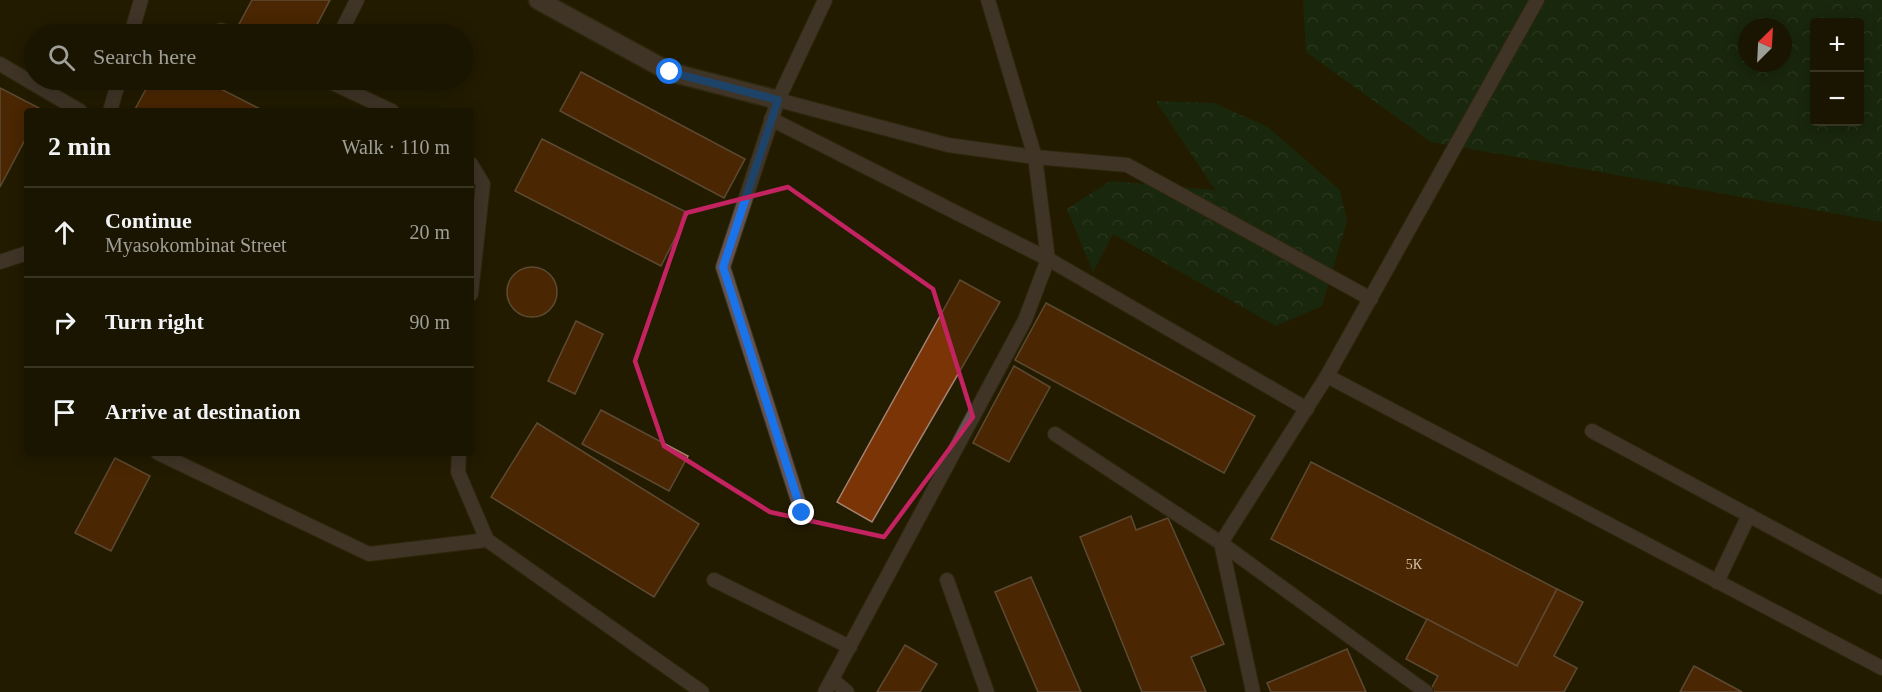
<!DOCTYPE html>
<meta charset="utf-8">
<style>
:root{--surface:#1a1500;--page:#27220f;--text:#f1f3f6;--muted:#9f9f99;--line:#383422}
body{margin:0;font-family:"Times New Roman",serif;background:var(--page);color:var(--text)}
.controls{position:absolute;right:18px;top:18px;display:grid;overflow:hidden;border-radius:6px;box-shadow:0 3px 15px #0003}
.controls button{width:54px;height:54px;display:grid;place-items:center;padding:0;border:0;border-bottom:2px solid var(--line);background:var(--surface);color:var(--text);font:30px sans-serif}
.compass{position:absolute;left:1738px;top:18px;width:54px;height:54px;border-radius:50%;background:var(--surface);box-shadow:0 3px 15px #0003;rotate:24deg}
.stop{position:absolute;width:18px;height:18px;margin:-14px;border:4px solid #1a73e8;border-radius:50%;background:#fff}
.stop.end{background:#1a73e8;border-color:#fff;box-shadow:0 2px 6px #0008}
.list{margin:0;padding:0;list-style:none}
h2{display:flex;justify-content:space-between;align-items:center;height:78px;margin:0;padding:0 24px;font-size:26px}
h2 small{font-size:20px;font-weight:400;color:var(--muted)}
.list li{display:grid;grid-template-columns:39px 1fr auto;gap:18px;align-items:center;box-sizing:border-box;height:90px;padding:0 24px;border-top:2px solid var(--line)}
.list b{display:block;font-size:22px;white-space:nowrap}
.list p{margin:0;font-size:20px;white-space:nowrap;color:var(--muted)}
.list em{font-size:20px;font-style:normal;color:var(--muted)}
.icon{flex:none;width:33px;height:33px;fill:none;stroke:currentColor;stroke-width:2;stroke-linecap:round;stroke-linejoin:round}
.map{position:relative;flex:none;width:1882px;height:692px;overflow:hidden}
.search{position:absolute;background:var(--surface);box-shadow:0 3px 15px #0003;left:24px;top:24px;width:450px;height:66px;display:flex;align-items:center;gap:15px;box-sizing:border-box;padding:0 21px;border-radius:33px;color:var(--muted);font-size:22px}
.panel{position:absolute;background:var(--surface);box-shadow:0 3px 15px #0003;left:24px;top:108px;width:450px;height:348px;border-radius:6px}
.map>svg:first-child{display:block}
</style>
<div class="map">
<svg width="1882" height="692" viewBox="0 0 1882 692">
<defs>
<pattern id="forest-crowns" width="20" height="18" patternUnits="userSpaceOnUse" patternTransform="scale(1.5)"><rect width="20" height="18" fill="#0f371e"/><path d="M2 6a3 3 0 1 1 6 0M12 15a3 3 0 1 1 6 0" fill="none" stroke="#32543e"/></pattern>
</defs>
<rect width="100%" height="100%" fill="#221c00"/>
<g fill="url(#forest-crowns)" fill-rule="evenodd">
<path d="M 1303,0 L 1882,0 L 1882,222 L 1431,142 L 1306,52 ZM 1814,22 L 1860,22 L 1860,122 L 1814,122 ZM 1747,27 L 1783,27 L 1783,63 L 1747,63 Z"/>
<path d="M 1156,101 L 1214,103 L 1268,127 L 1340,190 L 1347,221 L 1322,306 L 1276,326 L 1113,234 L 1093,272 L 1067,209 L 1110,181 L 1215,190 Z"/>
</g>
<g fill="#7b3406" stroke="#a48272" stroke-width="1.5">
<path d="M 252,0 L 330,0 L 312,34 L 250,34 L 237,28 Z"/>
<path d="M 581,72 L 745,159 L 724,198 L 560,111 Z"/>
<path d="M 151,80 L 203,80 L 264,111 L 134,111 Z"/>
<path d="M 0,88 L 41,109 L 27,111 L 27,136 L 0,187 Z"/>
<path d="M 542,139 L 688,213 L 661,266 L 515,191 Z"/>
<circle cx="532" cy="292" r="25"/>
<path d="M 960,280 L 1000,302 L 872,522 L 837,502 Z"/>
<path d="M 1046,303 L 1255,416 L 1224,473 L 1015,360 Z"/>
<path d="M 576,321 L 603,334 L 575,394 L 548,381 Z"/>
<path d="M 1014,366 L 1050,387 L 1009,462 L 973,443 Z"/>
<path d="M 601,410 L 688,456 L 669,491 L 582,444 Z"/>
<path d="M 537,423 L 699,524 L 654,597 L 491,497 Z"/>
<path d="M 115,458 L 150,476 L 111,551 L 75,533 Z"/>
<path d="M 1311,462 L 1557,589 L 1517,666 L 1271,539 Z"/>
<path d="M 1131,516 L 1136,530 L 1168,518 L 1224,644 L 1191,657 L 1206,692 L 1142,692 L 1080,537 Z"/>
<path d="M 1031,577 L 1081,692 L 1038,692 L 995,592 Z"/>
<path d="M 1557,589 L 1583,602 L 1554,656 L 1577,668 L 1564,692 L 1433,692 L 1430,691 L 1438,676 L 1406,659 L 1427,619 L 1517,666 Z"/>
<path d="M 905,645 L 937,664 L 920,692 L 877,692 Z"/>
<path d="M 1347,649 L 1366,692 L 1271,692 L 1267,683 Z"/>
<path d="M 1694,666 L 1742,692 L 1680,692 Z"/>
</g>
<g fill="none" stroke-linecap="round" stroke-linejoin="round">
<defs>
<g id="lane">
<path d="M 221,30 L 231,34"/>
<path d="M 131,34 L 141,0"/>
<path d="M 340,34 L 357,0"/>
<path d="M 0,64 L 80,111"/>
<path d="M 326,80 L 392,111"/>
<path d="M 778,100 L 948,145 L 1035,157 L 1127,165 L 1371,299"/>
<path d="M 110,111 L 119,80"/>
<path d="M 771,119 L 1048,259 L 1307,409"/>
<path d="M 471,164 L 483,184 L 471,294"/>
<path d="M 0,262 L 27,253"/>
<path d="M 1327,376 L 1882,668"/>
<path d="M 1592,431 L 1882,587"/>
<path d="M 1055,434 L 1221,543 L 1253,692"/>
<path d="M 158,453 L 369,554 L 487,540"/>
<path d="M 459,453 L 458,472 L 487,540 L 702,692"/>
<path d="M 802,513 L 723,267 L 778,100 L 825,0"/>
<path d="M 714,580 L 850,647"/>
<path d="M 947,580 L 987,692"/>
<path d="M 1717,582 L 1749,515"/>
<path d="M 833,680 L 847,692"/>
<path d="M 825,692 L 1025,320 L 1048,259 L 1035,157 L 988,0"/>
<path d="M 1426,692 L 1221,543 L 1327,376 L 1537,0"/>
</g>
<path id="street" d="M 538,0 L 670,72 L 778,100"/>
</defs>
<use href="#lane" stroke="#3b351a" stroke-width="16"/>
<use href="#street" stroke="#3b351a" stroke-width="21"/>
<use href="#lane" stroke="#625255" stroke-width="14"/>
<use href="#street" stroke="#625255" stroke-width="18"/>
</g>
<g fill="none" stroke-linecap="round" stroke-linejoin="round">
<path stroke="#1a73e8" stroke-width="8" d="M 670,72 L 778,100 L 723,267 L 802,513"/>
</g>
<path d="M0 0H1882V692H0ZM 788,187 L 933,289 L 973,417 L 884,537 L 770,512 L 664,446 L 635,361 L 686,213 Z" fill="#221c00" fill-opacity=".55" fill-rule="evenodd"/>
<path fill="none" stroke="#c42361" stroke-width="4.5" stroke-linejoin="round" d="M 788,187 L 933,289 L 973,417 L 884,537 L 770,512 L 664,446 L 635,361 L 686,213 Z"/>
<g text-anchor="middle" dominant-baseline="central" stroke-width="4.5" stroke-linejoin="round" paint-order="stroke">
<g font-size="14" fill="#d2bfa5">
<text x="1414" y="564">5К</text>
</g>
</g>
</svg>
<div class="controls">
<button>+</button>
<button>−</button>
</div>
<svg class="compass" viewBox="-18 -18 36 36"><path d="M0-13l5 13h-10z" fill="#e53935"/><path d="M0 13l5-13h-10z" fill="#9f9f99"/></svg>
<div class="stop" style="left:670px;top:72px"></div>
<div class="stop end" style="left:802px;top:513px"></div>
<div class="search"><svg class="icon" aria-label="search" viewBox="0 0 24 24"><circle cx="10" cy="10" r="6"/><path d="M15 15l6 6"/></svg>Search here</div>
<section class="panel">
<h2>2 min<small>Walk · 110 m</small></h2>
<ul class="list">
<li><svg class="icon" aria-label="ahead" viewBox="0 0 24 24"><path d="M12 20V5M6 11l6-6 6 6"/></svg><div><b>Continue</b><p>Myasokombinat Street</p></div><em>20 m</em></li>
<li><svg class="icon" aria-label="right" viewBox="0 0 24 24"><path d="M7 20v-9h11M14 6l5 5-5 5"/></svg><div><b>Turn right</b></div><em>90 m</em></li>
<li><svg class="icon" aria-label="arrive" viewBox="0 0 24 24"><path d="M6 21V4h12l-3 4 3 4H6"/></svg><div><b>Arrive at destination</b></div></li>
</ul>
</section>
</div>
